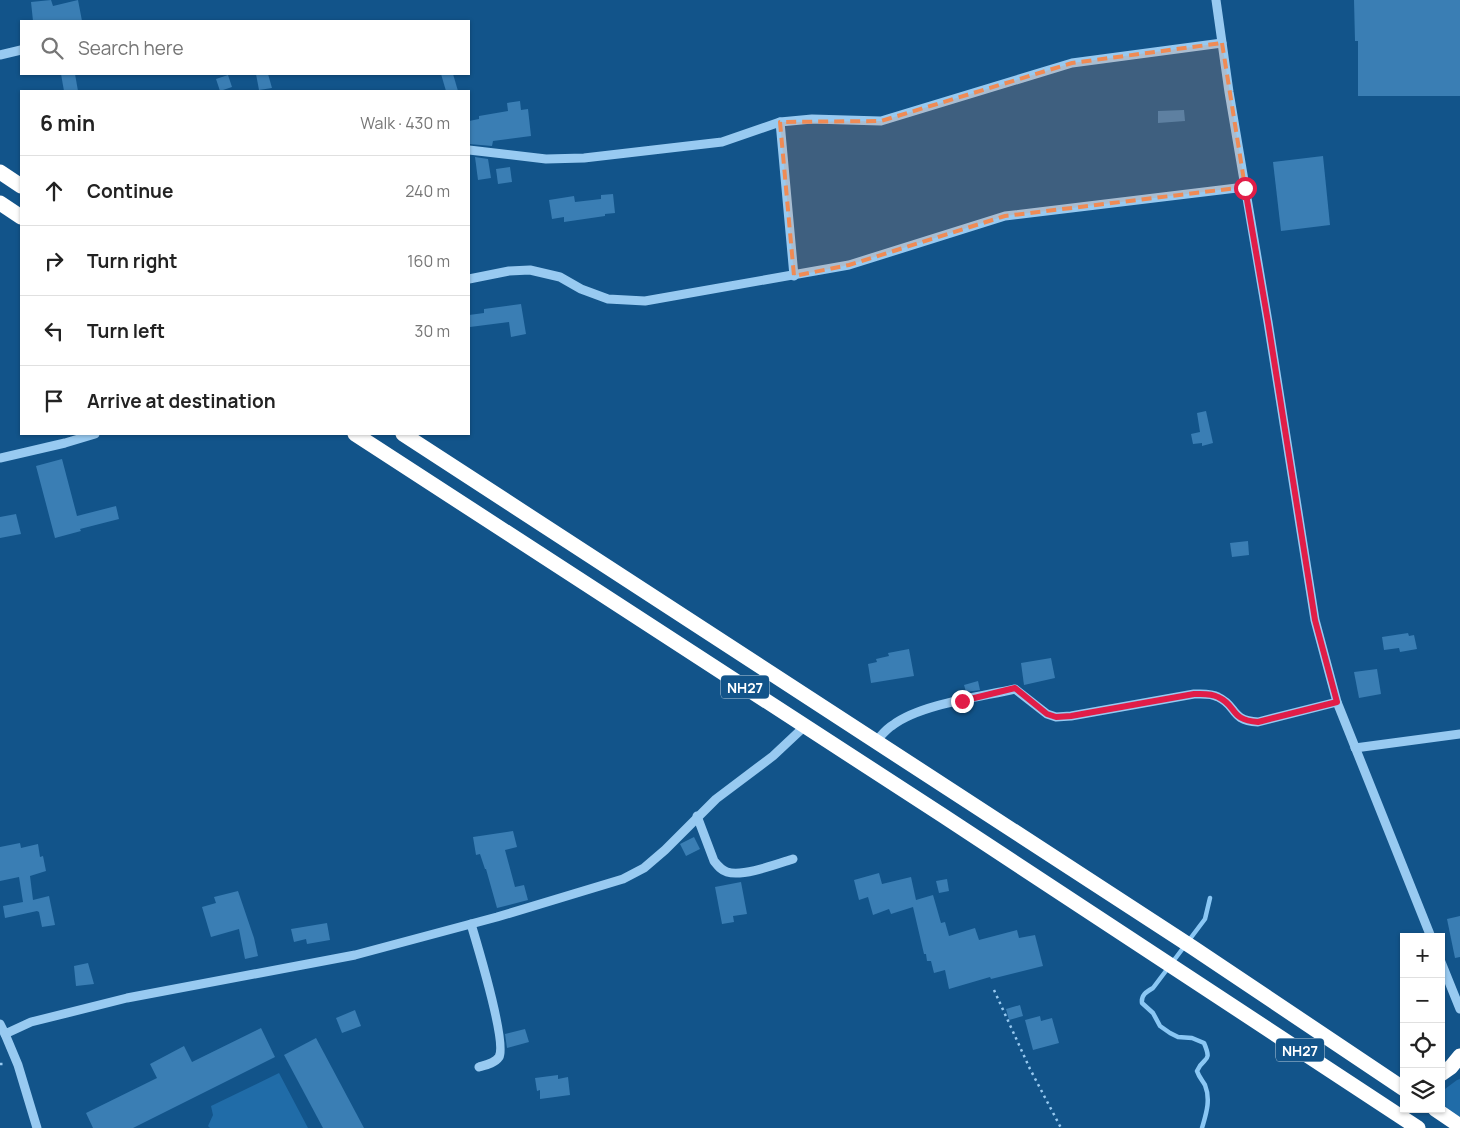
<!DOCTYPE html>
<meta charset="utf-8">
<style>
:root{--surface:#fff;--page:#f6f6f6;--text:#222;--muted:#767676;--line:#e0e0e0}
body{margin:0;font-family:Manrope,sans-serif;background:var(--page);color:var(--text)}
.controls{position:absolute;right:15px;bottom:15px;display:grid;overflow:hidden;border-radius:0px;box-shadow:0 1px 4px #0004}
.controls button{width:45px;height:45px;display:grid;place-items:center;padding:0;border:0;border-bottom:1px solid var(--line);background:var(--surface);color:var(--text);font:25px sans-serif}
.stop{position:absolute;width:15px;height:15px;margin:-11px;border:4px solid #e11d48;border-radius:50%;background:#fff}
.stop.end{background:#e11d48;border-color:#fff;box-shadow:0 1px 5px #0008}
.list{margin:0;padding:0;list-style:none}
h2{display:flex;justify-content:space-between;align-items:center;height:65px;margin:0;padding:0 20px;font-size:21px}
h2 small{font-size:16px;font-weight:400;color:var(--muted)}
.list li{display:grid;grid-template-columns:32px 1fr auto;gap:15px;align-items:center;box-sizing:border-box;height:70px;padding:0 20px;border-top:1px solid var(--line)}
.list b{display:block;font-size:19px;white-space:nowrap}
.list em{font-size:16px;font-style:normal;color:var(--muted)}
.icon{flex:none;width:28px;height:28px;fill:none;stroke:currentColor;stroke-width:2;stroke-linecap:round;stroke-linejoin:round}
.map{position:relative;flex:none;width:1460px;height:1128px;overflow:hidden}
.search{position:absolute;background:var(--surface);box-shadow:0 1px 4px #0004;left:20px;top:20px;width:450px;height:55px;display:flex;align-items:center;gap:12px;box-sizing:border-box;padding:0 18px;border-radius:0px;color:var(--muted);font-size:19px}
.panel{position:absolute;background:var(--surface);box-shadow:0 1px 4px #0004;left:20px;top:90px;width:450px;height:345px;border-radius:0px}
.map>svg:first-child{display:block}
</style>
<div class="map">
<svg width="1460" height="1128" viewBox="0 0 1460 1128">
<rect width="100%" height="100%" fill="#12548a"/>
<g fill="#206ca8">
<path d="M 279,1073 L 308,1128 L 210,1128 L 208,1126 L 213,1115 L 211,1106 Z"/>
<path d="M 1460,1079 L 1460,1119 L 1441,1107 L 1441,1092 L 1457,1080 Z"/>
</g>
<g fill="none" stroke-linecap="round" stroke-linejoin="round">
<path stroke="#8ac7f4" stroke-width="4.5" d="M 1202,1128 C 1206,1114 1211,1100 1205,1085 C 1202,1080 1199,1077 1197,1071 C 1203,1056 1213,1064 1204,1043 L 1192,1038 L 1178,1037 L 1170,1033 L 1160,1026 L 1153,1013 L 1142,1003 C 1141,995 1146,992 1153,988 L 1205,919 L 1210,898"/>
</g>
<g fill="#3a7eb4">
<path d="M 51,0 L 53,6 L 78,0 L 82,21 L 33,21 L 31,2 Z"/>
<path d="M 1354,0 L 1460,0 L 1460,96 L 1358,96 L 1358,41 L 1355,41 Z"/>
<path d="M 61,74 L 75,74 L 78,91 L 64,91 Z"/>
<path d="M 256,74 L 268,74 L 272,88 L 259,90 Z"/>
<path d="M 441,74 L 453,74 L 458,91 L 446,91 Z"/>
<path d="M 228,75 L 232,87 L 220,91 L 216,79 Z"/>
<path d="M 520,101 L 521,110 L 528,109 L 531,136 L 493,141 L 492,146 L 469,144 L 469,121 L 479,119 L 479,116 L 508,111 L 507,103 Z"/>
<path d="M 1184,110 L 1185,121 L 1158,123 L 1158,111 Z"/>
<path d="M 1323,156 L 1330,225 L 1281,231 L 1273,162 Z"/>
<path d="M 475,157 L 488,159 L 491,178 L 478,180 Z"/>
<path d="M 510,167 L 512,182 L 498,184 L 496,169 Z"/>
<path d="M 613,194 L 615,213 L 605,214 L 605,216 L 564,222 L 564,217 L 552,219 L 549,200 L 574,196 L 575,202 L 601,199 L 601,195 Z"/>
<path d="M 521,304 L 526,334 L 511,337 L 509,322 L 470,327 L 469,315 L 484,313 L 484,309 Z"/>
<path d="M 1206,411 L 1213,443 L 1202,446 L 1202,443 L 1193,444 L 1191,434 L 1200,432 L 1197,413 Z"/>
<path d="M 62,459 L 77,516 L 116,506 L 119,519 L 80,529 L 81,531 L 55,538 L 36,466 Z"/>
<path d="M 16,514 L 21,534 L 0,538 L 0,517 Z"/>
<path d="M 1248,541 L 1249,555 L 1232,557 L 1230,543 Z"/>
<path d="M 1408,633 L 1409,636 L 1414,635 L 1417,649 L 1400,652 L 1399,648 L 1384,650 L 1382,637 Z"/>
<path d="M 909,649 L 914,676 L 871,683 L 868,664 L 877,662 L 876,659 L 889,656 L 888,653 Z"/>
<path d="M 1051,658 L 1055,678 L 1024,685 L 1021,663 Z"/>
<path d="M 1377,669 L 1381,694 L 1359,698 L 1354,672 Z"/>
<path d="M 978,681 L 980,690 L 966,692 L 964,685 Z"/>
<path d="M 513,831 L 517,847 L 505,850 L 515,887 L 524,885 L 528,900 L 497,908 L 486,869 L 485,869 L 480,854 L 476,855 L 473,837 Z"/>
<path d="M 694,837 L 700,849 L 686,856 L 680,844 Z"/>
<path d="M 20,843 L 21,848 L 38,844 L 40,857 L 43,856 L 46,871 L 30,876 L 33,900 L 49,896 L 55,925 L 42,927 L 39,912 L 37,911 L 5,918 L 3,906 L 23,902 L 19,877 L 0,881 L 0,847 Z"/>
<path d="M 879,873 L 882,884 L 911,877 L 916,900 L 933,895 L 941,923 L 945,922 L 949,936 L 975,928 L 979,940 L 1017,930 L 1019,938 L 1035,935 L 1043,966 L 991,979 L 990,977 L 949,989 L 945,970 L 934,973 L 931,961 L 927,961 L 926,954 L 924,954 L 913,907 L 891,914 L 889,909 L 873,915 L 868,897 L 859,900 L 854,880 Z"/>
<path d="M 947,879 L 949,891 L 939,893 L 936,881 Z"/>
<path d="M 741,882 L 747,914 L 733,916 L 734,922 L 722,924 L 715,887 Z"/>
<path d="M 238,891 L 254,938 L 258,956 L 245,959 L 239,929 L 211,937 L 202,907 L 216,903 L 214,897 Z"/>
<path d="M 1460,916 L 1460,957 L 1455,958 L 1447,919 Z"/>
<path d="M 327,923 L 330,940 L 307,944 L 306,939 L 294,942 L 291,929 Z"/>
<path d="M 88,963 L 94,984 L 76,986 L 74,966 Z"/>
<path d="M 1020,1005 L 1023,1016 L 1009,1020 L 1006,1009 Z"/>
<path d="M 355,1010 L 361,1026 L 342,1033 L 336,1018 Z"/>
<path d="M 1040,1016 L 1041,1021 L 1052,1018 L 1059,1043 L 1033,1050 L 1025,1020 Z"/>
<path d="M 261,1028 L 275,1057 L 133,1128 L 93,1128 L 86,1113 L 157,1078 L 150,1064 L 184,1046 L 192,1062 Z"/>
<path d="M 525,1029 L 529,1042 L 507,1048 L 505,1034 Z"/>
<path d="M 316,1038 L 364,1128 L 323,1128 L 284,1055 Z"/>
<path d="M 558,1075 L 558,1079 L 568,1077 L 570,1095 L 540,1099 L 540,1090 L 537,1091 L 535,1078 Z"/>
</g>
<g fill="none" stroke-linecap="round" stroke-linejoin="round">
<g stroke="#98caf1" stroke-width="2.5" stroke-dasharray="2.5 4" stroke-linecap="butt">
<path d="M 994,990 L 1030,1069 L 1061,1128"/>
<path d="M 0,1064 L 6,1064"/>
</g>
<g stroke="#98caf1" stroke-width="9">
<path d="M 1216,0 L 1229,92 L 1268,322 L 1315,620 L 1337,702 L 1431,937"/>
<path d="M 0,55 L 21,50"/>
<path d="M 780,122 L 794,276"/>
<path d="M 469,150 L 546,159 L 584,158 L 722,142 L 780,122 L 812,119 L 881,121 L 1072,63 L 1222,43"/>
<path d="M 469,279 L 509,271 L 530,270 L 560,277 L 581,289 L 608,299 L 645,301 L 849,265 L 1005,216 L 1245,187"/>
<path d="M 0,458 L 65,443 L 95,434"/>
<path d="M 876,741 C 881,736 886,729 893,725 C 921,704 980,697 1015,689 L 1047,714 L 1056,717 L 1071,716 L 1194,694 C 1202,694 1211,693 1218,697 C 1238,706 1229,720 1258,722 L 1337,702"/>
<path d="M 1355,748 L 1460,734"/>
<path d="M 697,816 L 714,861 C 718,866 721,870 727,872 C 743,877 777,864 793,859"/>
<path d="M 471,924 C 477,944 507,1043 499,1057 C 495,1063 486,1065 479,1067"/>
<path d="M 1441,962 L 1460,1009"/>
<path d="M 0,1024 L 5,1034 L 31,1022 L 127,998 L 355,955 L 497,917 L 623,879 L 644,868 L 665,850 L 716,799 L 773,756 L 805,726"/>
<path d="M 5,1034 L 18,1065 L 37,1128"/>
</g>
<g stroke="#fff" stroke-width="15">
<path d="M 0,172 L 21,186"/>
<path d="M 0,203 L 21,217"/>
<path d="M 355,434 L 942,815 L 1418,1128"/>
<path d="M 403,434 L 1192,947 L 1404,1089"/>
<path d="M 1441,1074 L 1451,1067 L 1460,1056"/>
<path d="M 1435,1109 L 1460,1126"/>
</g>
</g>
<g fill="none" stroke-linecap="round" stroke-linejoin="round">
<path stroke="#e11d48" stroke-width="6" d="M 962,701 L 1015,688 L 1047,714 L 1056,717 L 1071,716 L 1194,694 C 1202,694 1211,693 1218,697 C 1238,706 1229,720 1258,722 L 1337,702 L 1315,620 L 1268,322 L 1245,188"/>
</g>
<path fill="#ef8b55" fill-opacity="0.2" stroke="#ef8b55" stroke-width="4" stroke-dasharray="10 6" stroke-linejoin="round" d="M 1222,43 L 1245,187 L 1005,216 L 849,265 L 794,276 L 780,122 L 881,121 L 1072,63 Z"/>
<g text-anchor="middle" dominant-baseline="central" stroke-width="4.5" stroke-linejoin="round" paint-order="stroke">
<g fill="#12548a" stroke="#b8ccdc" stroke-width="1">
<rect x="721" y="675.5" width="48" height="23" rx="4"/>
<rect x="1276" y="1038.5" width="48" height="23" rx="4"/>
</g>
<g font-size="14" font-weight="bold" fill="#fff">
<text x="745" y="687">NH27</text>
<text x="1300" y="1050">NH27</text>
</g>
</g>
</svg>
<div class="controls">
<button>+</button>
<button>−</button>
<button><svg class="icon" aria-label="locate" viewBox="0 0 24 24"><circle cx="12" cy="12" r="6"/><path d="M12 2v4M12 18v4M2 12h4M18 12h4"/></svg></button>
<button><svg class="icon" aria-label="layers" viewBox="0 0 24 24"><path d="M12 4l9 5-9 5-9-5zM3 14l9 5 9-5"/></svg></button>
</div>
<div class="stop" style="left:1245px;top:188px"></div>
<div class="stop end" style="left:962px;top:701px"></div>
<div class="search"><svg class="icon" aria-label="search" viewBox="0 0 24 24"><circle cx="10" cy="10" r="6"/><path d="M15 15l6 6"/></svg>Search here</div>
<section class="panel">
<h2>6 min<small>Walk · 430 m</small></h2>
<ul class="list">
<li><svg class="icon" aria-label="ahead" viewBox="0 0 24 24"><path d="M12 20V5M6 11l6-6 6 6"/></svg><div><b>Continue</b></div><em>240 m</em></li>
<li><svg class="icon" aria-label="right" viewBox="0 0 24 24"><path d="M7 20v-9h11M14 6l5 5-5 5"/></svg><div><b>Turn right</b></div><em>160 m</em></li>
<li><svg class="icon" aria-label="left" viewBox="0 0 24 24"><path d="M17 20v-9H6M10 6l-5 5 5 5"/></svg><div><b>Turn left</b></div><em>30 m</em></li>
<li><svg class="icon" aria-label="arrive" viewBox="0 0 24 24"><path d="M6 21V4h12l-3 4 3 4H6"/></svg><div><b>Arrive at destination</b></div></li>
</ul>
</section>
</div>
